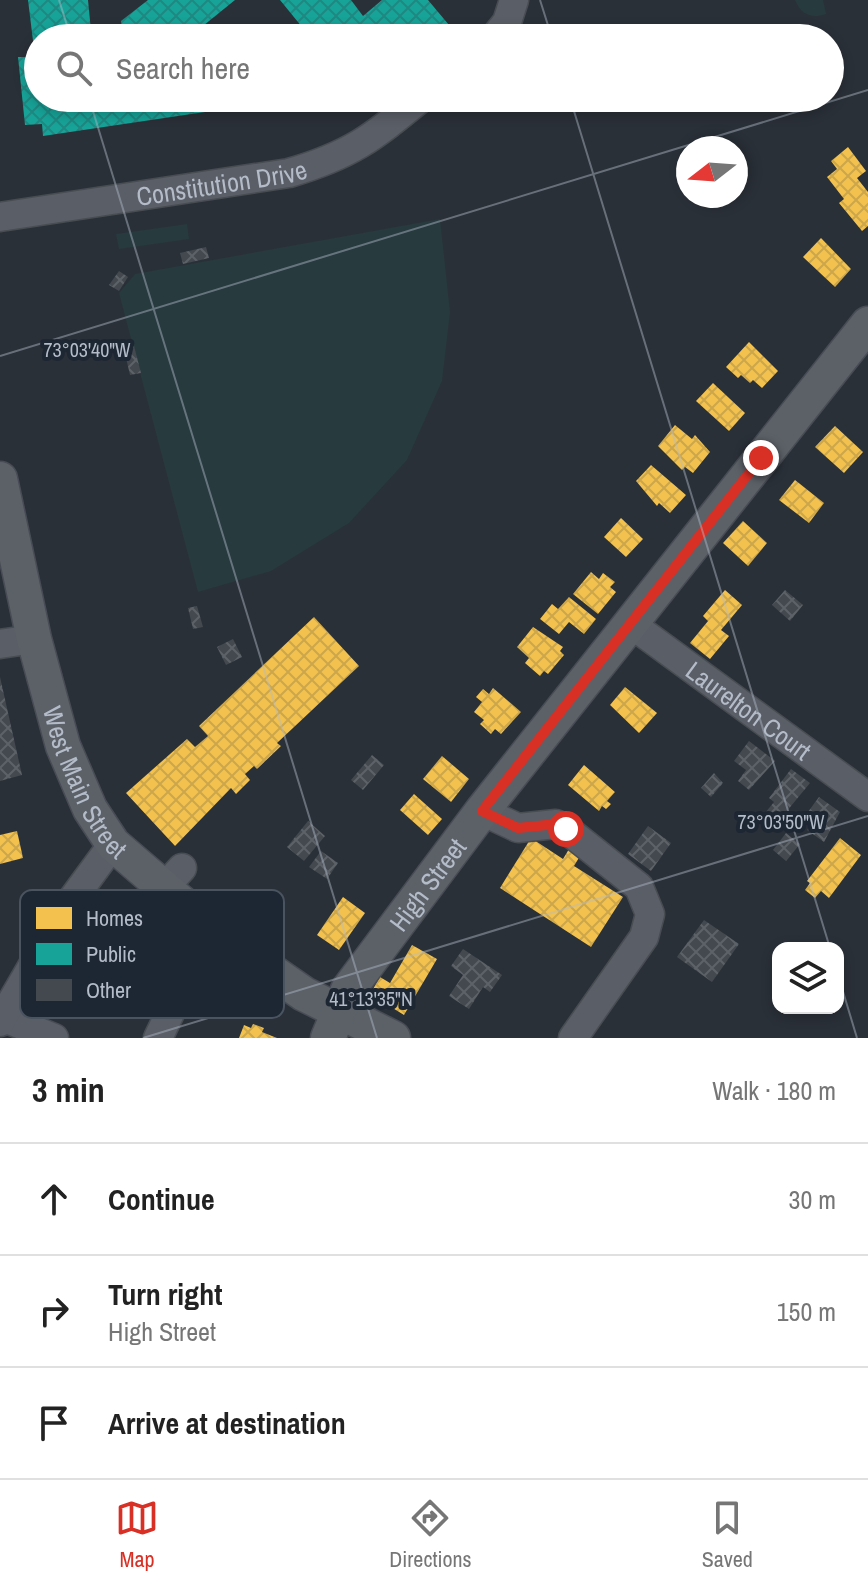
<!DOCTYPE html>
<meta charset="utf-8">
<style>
:root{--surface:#fff;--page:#f6f6f6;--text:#222;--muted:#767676;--line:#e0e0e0;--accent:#d93025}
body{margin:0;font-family:"Archivo Narrow",sans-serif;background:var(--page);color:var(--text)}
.controls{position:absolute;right:24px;bottom:24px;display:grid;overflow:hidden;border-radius:16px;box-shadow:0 4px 12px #0003}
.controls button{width:72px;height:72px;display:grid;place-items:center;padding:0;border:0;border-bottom:2px solid var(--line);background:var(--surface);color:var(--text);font:40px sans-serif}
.compass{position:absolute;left:676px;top:136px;width:72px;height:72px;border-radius:50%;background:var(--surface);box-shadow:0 4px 12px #0003;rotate:253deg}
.stop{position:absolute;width:24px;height:24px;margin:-18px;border:6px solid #d93025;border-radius:50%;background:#fff}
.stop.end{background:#d93025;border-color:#fff;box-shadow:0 2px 8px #0008}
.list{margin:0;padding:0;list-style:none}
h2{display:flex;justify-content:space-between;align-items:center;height:104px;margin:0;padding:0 32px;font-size:34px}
h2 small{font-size:26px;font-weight:400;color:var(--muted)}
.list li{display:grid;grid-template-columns:52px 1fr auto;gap:24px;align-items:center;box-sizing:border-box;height:112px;padding:0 32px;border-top:2px solid var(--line)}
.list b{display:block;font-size:30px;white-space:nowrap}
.list p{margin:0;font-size:26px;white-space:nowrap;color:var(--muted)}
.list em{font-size:26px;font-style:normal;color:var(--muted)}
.icon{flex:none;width:44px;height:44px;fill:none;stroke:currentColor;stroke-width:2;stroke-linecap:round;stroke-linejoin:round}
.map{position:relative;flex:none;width:868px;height:1038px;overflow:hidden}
.search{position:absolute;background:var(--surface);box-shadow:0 4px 12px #0003;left:24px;right:24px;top:24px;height:88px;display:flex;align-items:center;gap:20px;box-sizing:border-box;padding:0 28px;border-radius:44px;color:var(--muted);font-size:30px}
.sheet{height:440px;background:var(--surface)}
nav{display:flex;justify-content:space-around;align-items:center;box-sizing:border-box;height:112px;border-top:2px solid var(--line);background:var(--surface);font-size:22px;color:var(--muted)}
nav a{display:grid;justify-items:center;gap:4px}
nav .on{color:var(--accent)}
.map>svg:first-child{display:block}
</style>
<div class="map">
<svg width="868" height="1038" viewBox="0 0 868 1038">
<defs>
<pattern id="homes-cross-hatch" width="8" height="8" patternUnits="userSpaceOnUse" patternTransform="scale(2)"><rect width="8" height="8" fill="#f2c14e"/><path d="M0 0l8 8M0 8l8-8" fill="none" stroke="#cca64a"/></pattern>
<pattern id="public-cross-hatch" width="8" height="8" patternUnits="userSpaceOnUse" patternTransform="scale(2)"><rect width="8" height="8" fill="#17a398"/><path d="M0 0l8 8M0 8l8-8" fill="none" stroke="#1f8881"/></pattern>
<pattern id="building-cross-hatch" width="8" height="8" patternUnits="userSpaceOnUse" patternTransform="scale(2)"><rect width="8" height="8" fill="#444950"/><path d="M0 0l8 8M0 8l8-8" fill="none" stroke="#5d6168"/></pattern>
</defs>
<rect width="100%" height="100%" fill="#2a3038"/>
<g fill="#273a3e">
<path d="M 795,0 L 823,0 L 826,14 C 812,19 801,15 795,0 Z"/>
<path d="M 440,219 L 450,312 L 442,381 L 407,460 L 349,523 L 271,571 L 198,592 L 119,293 L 135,274 Z"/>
<path d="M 187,224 L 189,239 L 119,249 L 116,234 Z"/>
</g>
<g fill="url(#homes-cross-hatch)">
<path d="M 848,147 L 866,171 L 857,178 L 868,192 L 868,226 L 862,231 L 839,203 L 844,199 L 827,177 L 837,169 L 831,161 Z"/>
<path d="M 821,238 L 851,269 L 835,287 L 803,257 Z"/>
<path d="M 749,342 L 778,371 L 762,388 L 753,380 L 750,383 L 741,375 L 738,378 L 726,367 Z"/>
<path d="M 713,383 L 745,413 L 729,431 L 696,401 Z"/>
<path d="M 675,425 L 692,439 L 695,435 L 710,452 L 693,473 L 685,467 L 682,470 L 658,446 Z"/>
<path d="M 835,426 L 863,452 L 844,473 L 815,447 Z"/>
<path d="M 651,465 L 686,495 L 670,513 L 659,503 L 657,506 L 636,481 Z"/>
<path d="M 795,480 L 824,503 L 809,523 L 779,500 Z"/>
<path d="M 621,518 L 643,539 L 626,557 L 604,537 Z"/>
<path d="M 743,521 L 767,543 L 748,566 L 723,543 Z"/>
<path d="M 591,572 L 599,579 L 603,573 L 615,582 L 610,587 L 616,592 L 598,614 L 573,594 Z"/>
<path d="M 725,590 L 742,605 L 721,630 L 729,636 L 710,659 L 690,643 L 708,621 L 703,616 Z"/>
<path d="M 569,597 L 596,619 L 584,634 L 569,622 L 559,634 L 540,619 L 552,604 L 558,609 Z"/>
<path d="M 314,617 L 359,666 L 277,743 L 281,746 L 257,769 L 254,766 L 245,774 L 250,780 L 236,794 L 231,788 L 175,846 L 126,793 L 187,739 L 195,747 L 208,736 L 199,726 Z"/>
<path d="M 533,627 L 563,647 L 560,651 L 564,655 L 548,674 L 544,671 L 540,676 L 525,663 L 529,658 L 517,647 Z"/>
<path d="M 625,687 L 657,713 L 639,733 L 610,705 Z"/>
<path d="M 493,688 L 521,712 L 501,734 L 495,729 L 491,734 L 480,724 L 484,720 L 474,712 L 482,702 L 476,697 L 483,689 L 489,694 Z"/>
<path d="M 442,756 L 469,779 L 451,802 L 423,779 Z"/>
<path d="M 584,765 L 615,792 L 607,801 L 611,804 L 606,809 L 602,806 L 599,811 L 568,785 Z"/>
<path d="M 414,794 L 442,819 L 428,835 L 400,810 Z"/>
<path d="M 17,831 L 23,858 L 0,864 L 0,835 Z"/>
<path d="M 531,838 L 563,859 L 569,849 L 580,856 L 574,866 L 623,897 L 591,947 L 500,888 Z"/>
<path d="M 840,838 L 861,855 L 829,898 L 821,891 L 815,898 L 805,890 L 810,883 L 807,881 Z"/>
<path d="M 343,897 L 365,913 L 339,950 L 317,935 Z"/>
<path d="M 412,945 L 437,959 L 404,1015 L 370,994 L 380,977 L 390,983 Z"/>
<path d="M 253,1024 L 264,1028 L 262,1032 L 277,1038 L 239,1038 L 244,1025 L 251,1028 Z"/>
</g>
<g fill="url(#public-cross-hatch)">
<path d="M 28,0 L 88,0 L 91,31 L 122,29 L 121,21 L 148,0 L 235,0 L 193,34 L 193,38 L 38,38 L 38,98 L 202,98 L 205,112 L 43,136 L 42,124 L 25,125 L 18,57 L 35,57 Z"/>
<path d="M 280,0 L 351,0 L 363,16 L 382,0 L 428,0 L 449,25 L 432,38 L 311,38 Z"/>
</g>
<g fill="url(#building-cross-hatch)">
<path d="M 206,247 L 209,258 L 183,264 L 180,253 Z"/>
<path d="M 119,271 L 128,277 L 119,291 L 109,285 Z"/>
<path d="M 134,346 L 141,373 L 130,375 L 124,349 Z"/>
<path d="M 785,590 L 803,605 L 790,621 L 772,605 Z"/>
<path d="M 197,606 L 203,627 L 193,629 L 188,608 Z"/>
<path d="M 233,639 L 242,657 L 226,665 L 217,647 Z"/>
<path d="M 0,677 L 22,775 L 0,781 Z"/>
<path d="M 749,741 L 775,761 L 749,790 L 738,781 L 746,770 L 734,761 Z"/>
<path d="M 372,755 L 384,765 L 363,790 L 351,780 Z"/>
<path d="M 791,769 L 810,783 L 777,823 L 765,813 L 774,802 L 769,798 Z"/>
<path d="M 714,773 L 723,783 L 711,797 L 701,788 Z"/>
<path d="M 819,797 L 840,812 L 824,842 L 807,830 L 813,822 L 805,816 Z"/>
<path d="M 308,821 L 325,836 L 304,861 L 287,847 Z"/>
<path d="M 648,826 L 671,843 L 651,871 L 628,854 Z"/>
<path d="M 786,833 L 800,844 L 786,861 L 773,850 Z"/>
<path d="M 321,851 L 338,863 L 327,879 L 309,867 Z"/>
<path d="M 704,920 L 739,944 L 712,982 L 677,957 Z"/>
<path d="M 463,949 L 502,975 L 490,992 L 483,987 L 469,1009 L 449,996 L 463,975 L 451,966 Z"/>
</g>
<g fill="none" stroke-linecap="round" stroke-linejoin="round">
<defs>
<g id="minor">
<path d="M 494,38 L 507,22 L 514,0"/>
<path id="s1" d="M 0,217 L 289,173 C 351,155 372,138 421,98"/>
<path id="s2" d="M 631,624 L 868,797"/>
<path d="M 0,644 L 34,639"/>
<path d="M 482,811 L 518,828 L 556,824 L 566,829 L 639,887 L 650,914 L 644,937 L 573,1038"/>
<path d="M 163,889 L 182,868"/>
<path d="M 2,1017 L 54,1038"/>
<path d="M 0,1022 L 66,908 L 113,844"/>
<path d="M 158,1038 L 181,990"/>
</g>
<g id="major">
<path id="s3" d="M 0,479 L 34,639 L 63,746 L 90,809 L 113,844 L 219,935 L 304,994 L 393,1038"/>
<path id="s4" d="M 328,1038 L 348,990 L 482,811 L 868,324"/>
</g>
</defs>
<use href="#minor" stroke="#484c53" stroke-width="31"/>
<use href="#major" stroke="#484c55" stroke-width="37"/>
<use href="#minor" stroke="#5a5e66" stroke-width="28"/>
<use href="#major" stroke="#5c6168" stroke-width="34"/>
</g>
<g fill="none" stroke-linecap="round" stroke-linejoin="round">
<path stroke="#d93025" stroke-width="10" d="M 566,829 L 556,824 L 518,828 L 482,811 L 761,458"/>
</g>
<path fill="none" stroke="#b4bcc9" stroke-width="2" stroke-opacity="0.45" d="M 59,0 L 71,38M 540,0 L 552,38M 89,98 L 377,1038M 570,98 L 830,948M 0,356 L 868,90M 838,975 L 857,1038M 143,1038 L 868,816"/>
<g text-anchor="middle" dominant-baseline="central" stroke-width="8" stroke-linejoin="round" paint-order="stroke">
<g font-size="26" fill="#b4bcc9" stroke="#1d2633">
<text stroke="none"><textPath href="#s1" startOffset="224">Constitution Drive</textPath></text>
<text stroke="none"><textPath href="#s2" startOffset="146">Laurelton Court</textPath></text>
<text stroke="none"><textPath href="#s3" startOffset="316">West Main Street</textPath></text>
<text stroke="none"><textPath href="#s4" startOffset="184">High Street</textPath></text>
</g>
</g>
<rect x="20" y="890" width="264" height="128" rx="12" fill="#1d2633" stroke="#4a5360" stroke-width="2"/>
<rect x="36" y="907" width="36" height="22" fill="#f2c14e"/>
<rect x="36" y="943" width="36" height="22" fill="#17a398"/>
<rect x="36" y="979" width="36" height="22" fill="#444950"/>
<g font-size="22" fill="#b4bcc9">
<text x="86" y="926">Homes</text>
<text x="86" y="962">Public</text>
<text x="86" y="998">Other</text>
</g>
<g font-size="20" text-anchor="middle" fill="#b4bcc9" stroke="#1d2633" stroke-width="8" stroke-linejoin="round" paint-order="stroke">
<text x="87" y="357">73°03'40"W</text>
<text x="781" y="829">73°03'50"W</text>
<text x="371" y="1006">41°13'35"N</text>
</g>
</svg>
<div class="controls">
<button><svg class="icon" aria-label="layers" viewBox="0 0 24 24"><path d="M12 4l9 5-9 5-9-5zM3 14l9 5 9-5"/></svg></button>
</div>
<svg class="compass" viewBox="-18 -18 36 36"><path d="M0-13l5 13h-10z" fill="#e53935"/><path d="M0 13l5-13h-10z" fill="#767676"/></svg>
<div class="stop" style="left:566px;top:829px"></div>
<div class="stop end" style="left:761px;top:458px"></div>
<div class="search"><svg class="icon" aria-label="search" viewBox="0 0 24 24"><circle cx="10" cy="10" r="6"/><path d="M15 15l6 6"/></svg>Search here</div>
</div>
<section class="sheet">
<h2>3 min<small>Walk · 180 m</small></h2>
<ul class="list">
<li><svg class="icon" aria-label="ahead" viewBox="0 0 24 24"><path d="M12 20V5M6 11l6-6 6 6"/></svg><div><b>Continue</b></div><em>30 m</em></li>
<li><svg class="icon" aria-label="right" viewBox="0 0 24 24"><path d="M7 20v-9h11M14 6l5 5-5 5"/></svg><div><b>Turn right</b><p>High Street</p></div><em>150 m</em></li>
<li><svg class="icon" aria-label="arrive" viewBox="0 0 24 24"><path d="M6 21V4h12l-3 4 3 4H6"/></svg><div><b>Arrive at destination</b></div></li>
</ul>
</section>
<nav>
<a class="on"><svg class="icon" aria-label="map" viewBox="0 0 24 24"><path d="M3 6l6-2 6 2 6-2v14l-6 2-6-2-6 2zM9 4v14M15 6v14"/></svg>Map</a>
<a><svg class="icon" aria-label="directions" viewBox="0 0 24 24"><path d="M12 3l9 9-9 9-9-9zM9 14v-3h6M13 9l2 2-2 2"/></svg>Directions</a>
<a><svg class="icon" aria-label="saved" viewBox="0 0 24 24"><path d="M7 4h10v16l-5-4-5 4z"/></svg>Saved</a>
</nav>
